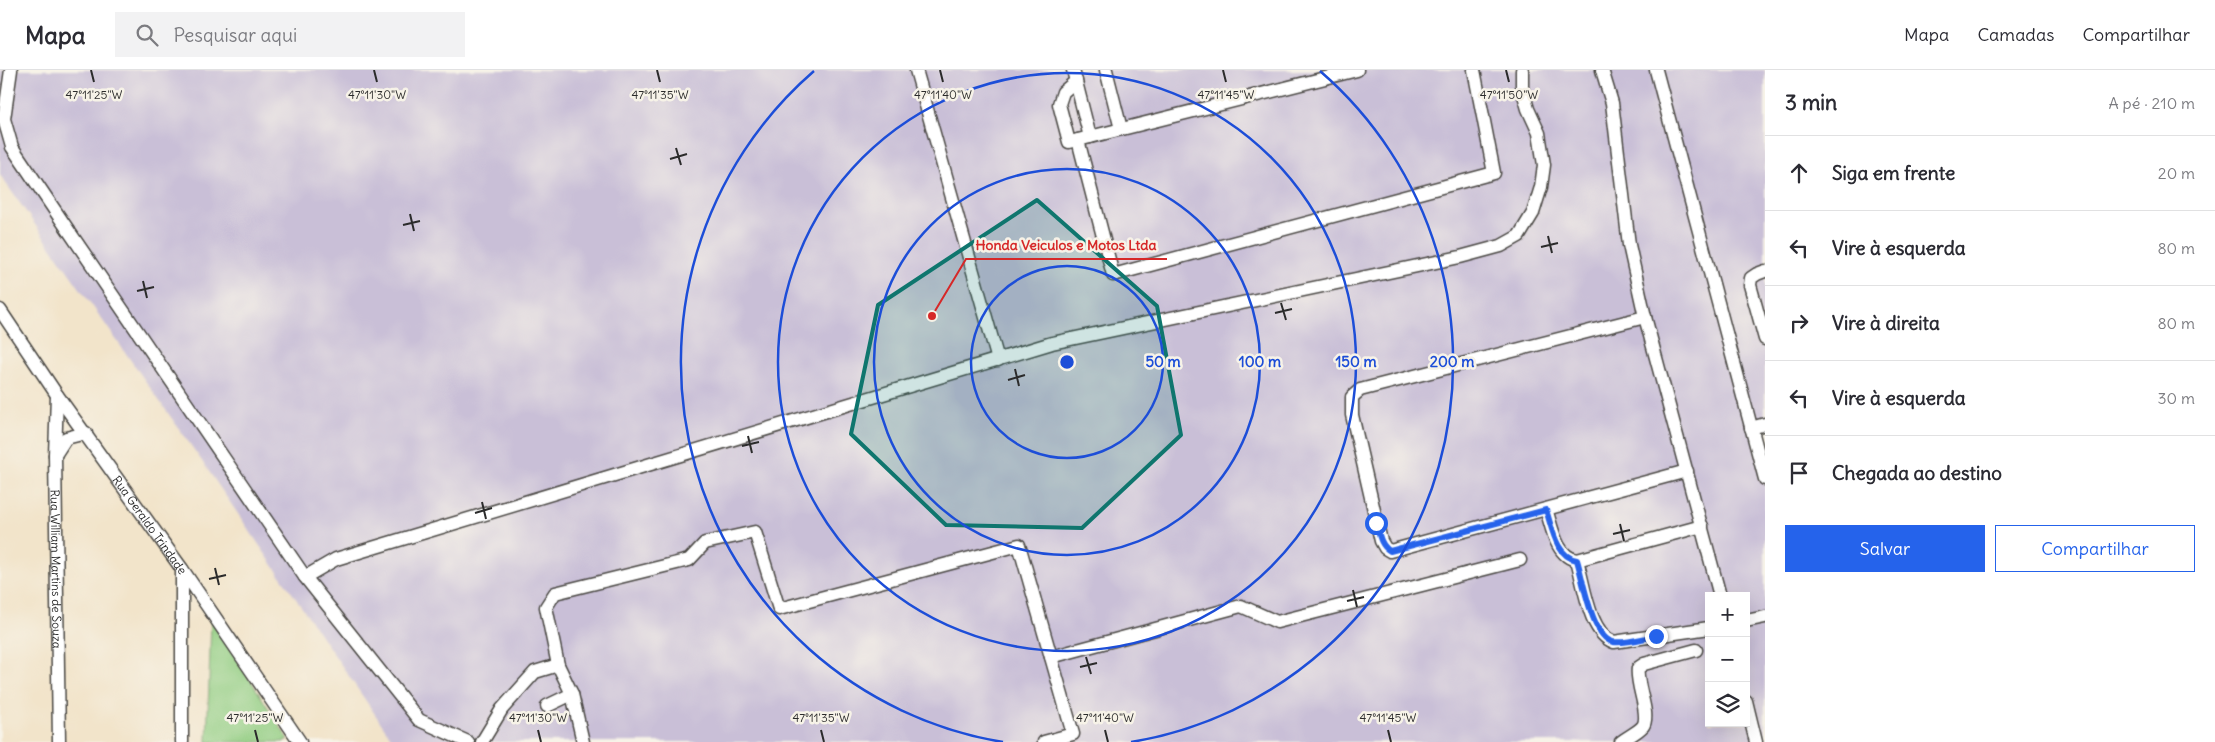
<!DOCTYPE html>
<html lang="pt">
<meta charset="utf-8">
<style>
:root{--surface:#fff;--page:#f2f2f3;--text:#2b2b33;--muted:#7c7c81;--line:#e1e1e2;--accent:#2563eb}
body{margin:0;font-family:Delius,sans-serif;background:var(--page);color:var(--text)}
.controls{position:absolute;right:15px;bottom:15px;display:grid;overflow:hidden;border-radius:0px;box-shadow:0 5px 20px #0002}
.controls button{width:45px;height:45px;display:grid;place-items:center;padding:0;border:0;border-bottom:1px solid var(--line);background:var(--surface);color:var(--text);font:25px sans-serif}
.stop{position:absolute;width:15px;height:15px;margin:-11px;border:4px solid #2563eb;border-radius:50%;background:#fff}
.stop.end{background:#2563eb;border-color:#fff;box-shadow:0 1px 5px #0008}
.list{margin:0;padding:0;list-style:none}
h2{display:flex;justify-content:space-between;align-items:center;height:65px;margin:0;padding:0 20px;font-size:21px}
h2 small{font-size:16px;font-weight:400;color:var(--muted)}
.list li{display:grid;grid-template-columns:32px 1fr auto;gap:15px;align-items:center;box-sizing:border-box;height:75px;padding:0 20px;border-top:1px solid var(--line)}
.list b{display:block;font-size:19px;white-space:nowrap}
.list em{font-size:16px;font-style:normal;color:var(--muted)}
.actions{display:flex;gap:10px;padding:15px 20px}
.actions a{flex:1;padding:11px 0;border:1px solid var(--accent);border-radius:0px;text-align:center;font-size:18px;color:var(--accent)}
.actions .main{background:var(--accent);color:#fff}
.icon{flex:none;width:28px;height:28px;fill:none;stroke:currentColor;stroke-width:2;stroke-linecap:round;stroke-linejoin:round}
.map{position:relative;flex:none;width:1765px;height:672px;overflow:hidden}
header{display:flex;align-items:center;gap:30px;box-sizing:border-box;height:70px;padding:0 25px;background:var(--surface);border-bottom:1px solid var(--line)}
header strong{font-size:24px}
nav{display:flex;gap:28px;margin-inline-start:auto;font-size:18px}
.search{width:350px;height:45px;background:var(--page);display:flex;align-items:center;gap:12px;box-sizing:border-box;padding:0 18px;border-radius:0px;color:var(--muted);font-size:19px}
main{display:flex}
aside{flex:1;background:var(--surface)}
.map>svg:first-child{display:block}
</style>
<header>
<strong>Mapa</strong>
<div class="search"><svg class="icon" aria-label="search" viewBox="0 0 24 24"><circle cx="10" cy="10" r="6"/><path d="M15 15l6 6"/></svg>Pesquisar aqui</div>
<nav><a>Mapa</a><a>Camadas</a><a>Compartilhar</a></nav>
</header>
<main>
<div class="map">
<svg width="1765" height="672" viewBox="0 0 1765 672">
<rect width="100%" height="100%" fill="#f7f3e8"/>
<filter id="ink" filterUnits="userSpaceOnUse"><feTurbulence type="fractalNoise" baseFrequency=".02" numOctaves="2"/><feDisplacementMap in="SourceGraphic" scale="10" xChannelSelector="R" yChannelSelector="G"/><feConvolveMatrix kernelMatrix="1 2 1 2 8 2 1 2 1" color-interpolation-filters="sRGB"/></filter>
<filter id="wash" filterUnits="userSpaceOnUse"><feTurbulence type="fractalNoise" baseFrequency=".0096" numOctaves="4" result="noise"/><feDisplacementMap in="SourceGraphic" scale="20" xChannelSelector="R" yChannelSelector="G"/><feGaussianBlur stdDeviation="1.12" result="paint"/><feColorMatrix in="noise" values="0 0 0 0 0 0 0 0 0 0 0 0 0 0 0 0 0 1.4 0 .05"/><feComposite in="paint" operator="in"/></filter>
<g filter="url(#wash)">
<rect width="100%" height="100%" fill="#f2e4ca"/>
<path fill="#c9bfd7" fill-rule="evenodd" d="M 0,0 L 1765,0 L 1765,672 L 394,672 L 199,387 L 0,105 ZM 1709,526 L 1746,526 L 1746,653 L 1709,653 Z"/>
<path fill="#93ce83" stroke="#5f7c57" d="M 211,548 L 288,669 L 283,672 L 207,672 Z"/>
</g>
<g filter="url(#ink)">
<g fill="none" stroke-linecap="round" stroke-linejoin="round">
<defs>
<g id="minor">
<path d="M 11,0 L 4,49 L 12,77 L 62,151 L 305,507 L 419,650 L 468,672"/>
<path d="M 916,0 L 998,290"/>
<path d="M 1073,0 L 1090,67"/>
<path d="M 1106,0 L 1121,59"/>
<path d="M 1357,0 L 1078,70 L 1113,205 L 1494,103 L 1474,0"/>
<path d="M 1602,0 L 1612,33 L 1629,175 L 1645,247 L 1720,526"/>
<path d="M 1656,0 L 1765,409"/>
<path d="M 1076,11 L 1063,22 L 1059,34 L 1069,72 L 1078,70"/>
<path d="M 1765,201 L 1757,204 L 1751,208 L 1750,215 L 1765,269"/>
<path id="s1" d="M 0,240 L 57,325 L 182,499 L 300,672"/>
<path d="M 1645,247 L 1360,320 L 1352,327 L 1352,345 L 1381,471 L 1385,478 L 1390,481 L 1687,401"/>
<path id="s2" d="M 57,325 L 55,385 L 59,672"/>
<path d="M 1751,358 L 1765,354"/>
<path d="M 55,385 L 66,368 L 86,363"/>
<path d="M 1546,439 C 1552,457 1556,487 1577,490 L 1702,456"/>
<path d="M 1577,490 C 1584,514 1589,564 1614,572 L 1709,558"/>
<path d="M 182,499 L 182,672"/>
<path d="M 305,507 L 336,489 L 1052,273 L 1460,187 L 1501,176 L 1519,166 L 1533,143 L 1541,117 L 1544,95 L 1539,63 L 1528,39 L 1522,18 L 1522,0"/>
<path d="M 1746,551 L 1765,547"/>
<path d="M 1051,587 L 1241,536 L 1277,552 L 1520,490"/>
<path d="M 1746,631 L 1756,672"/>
<path d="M 547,636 L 572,624"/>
<path d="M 482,672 L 502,639 L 535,602 L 558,595"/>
<path d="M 583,672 L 572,624 L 558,595 L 546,537 L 555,523 L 689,490 L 705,473 L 755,462 L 779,539 L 1019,475 L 1073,664 L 1044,672"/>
<path d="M 1621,672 C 1627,667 1638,662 1643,656 C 1651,644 1635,614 1638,598 L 1644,594 L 1696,580"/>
</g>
</defs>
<use href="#minor" stroke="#494743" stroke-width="15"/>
<use href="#minor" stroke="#fff" stroke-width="12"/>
</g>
</g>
<g fill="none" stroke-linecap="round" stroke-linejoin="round" filter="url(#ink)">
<path stroke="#2563eb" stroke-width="6" d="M 1376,453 C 1379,464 1380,475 1390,481 L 1546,440 C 1552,457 1556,487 1577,490 C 1583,509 1592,568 1613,572 C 1626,574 1643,568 1656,566"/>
</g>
<path fill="#0f766e" fill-opacity="0.2" stroke="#0f766e" stroke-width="4" stroke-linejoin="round" d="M 1037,130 L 1157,236 L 1181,365 L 1082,458 L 946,455 L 851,364 L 878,235 Z"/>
<path fill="none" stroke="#2b2b2b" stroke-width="2" d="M 91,0 L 94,12M 374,0 L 377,12M 657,0 L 660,12M 940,0 L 943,12M 1223,0 L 1226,12M 1506,0 L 1509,12M 676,78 L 681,95M 670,89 L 687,84M 410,144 L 414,161M 403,155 L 420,151M 1548,166 L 1552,183M 1541,177 L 1558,173M 143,211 L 147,228M 137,221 L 154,217M 1281,233 L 1286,250M 1275,243 L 1292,239M 1015,299 L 1019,316M 1008,310 L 1025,305M 748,366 L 752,383M 742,376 L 759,372M 482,432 L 486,449M 475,443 L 492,438M 1620,454 L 1624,471M 1613,464 L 1630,460M 215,498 L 219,515M 209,509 L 226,505M 1353,520 L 1357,537M 1347,531 L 1364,527M 1086,587 L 1091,604M 1080,597 L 1097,593M 255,660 L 258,672M 538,660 L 541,672M 821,660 L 824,672M 1105,660 L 1108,672M 1388,660 L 1391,672"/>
<g fill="none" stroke="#1d4ed8" stroke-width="2.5">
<circle cx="1067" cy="292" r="96"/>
<circle cx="1067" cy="292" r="193"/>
<circle cx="1067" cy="292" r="289"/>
<path d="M1003 672A385 385 0 0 1 814 1M1320 1A385 385 0 0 1 1131 672"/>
</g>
<g text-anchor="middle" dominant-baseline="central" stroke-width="5" stroke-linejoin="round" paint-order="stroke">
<g font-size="12" fill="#2b2b2b" stroke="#f7f3e8">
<text stroke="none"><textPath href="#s1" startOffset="262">Rua Geraldo Trindade</textPath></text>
<text stroke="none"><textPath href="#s2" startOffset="174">Rua William Martins de Souza</textPath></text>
</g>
</g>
<g font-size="12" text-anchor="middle" fill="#2b2b2b" stroke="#f7f3e8" stroke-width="5" stroke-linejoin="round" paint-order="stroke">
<text x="94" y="29">47°11'25"W</text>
<text x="377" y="29">47°11'30"W</text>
<text x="660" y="29">47°11'35"W</text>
<text x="943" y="29">47°11'40"W</text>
<text x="1226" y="29">47°11'45"W</text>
<text x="1509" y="29">47°11'50"W</text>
<text x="255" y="652">47°11'25"W</text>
<text x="538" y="652">47°11'30"W</text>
<text x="821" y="652">47°11'35"W</text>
<text x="1105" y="652">47°11'40"W</text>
<text x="1388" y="652">47°11'45"W</text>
</g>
<circle cx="1067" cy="292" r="8" fill="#1d4ed8" stroke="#f7f3e8" stroke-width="2.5"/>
<g font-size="15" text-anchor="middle" font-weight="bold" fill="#1d4ed8" stroke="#f7f3e8" stroke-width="5" stroke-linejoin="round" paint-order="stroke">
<text x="1163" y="297">50 m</text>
<text x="1260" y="297">100 m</text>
<text x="1356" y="297">150 m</text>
<text x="1452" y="297">200 m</text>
</g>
<path fill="none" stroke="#d62828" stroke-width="2" d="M932 246L966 189H1167"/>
<circle fill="#d62828" stroke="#f7f3e8" stroke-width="2" cx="932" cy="246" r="5"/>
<g font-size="14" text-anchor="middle" font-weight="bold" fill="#d62828" stroke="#f7f3e8" stroke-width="5" stroke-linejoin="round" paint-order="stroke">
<text x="1066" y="180">Honda Veiculos e Motos Ltda</text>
</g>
</svg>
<div class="controls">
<button>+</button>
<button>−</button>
<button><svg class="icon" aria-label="layers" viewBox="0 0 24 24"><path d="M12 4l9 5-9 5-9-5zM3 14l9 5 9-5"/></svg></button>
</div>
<div class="stop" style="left:1376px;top:453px"></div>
<div class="stop end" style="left:1656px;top:566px"></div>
</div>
<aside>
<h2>3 min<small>A pé · 210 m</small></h2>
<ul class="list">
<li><svg class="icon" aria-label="ahead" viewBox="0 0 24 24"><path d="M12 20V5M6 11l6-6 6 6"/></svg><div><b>Siga em frente</b></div><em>20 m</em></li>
<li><svg class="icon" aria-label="left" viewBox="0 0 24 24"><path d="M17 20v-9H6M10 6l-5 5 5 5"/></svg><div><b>Vire à esquerda</b></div><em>80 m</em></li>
<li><svg class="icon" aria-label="right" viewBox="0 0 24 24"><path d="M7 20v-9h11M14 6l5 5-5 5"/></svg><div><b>Vire à direita</b></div><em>80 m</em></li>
<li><svg class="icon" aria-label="left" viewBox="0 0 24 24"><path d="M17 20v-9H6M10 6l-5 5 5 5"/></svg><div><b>Vire à esquerda</b></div><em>30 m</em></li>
<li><svg class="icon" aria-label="arrive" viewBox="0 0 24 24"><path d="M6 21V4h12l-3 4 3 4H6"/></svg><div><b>Chegada ao destino</b></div></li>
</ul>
<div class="actions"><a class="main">Salvar</a><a>Compartilhar</a></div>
</aside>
</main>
